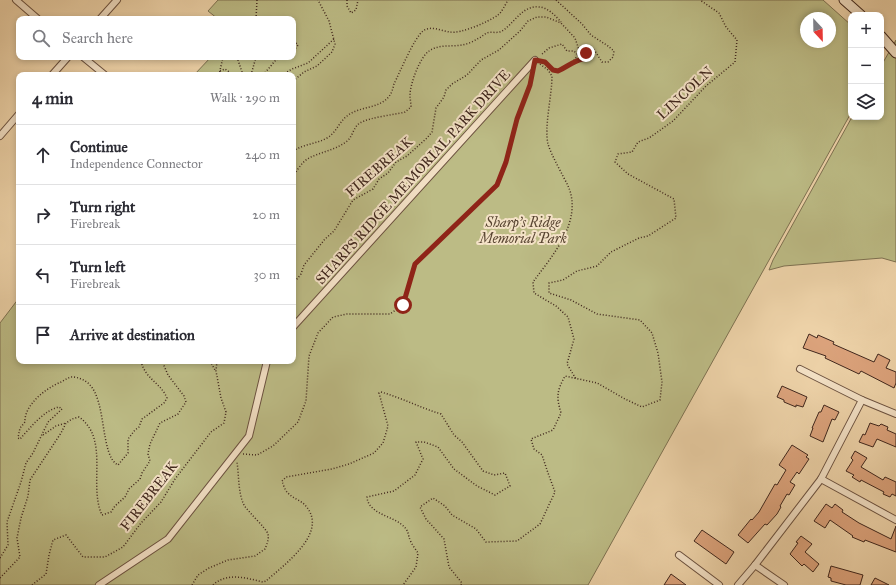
<!DOCTYPE html>
<meta charset="utf-8">
<style>
:root{--surface:#fff;--page:#f2f2f3;--text:#2b2b33;--muted:#7c7c81;--line:#e1e1e2}
body{margin:0;font-family:"IM FELL Great Primer",serif;background:var(--page);color:var(--text)}
.controls{position:absolute;right:12px;top:12px;display:grid;overflow:hidden;border-radius:8px;box-shadow:0 2px 6px #0003}
.controls button{width:36px;height:36px;display:grid;place-items:center;padding:0;border:0;border-bottom:1px solid var(--line);background:var(--surface);color:var(--text);font:20px sans-serif}
.compass{position:absolute;left:800px;top:12px;width:36px;height:36px;border-radius:50%;background:var(--surface);box-shadow:0 2px 6px #0003;rotate:158deg}
.stop{position:absolute;width:12px;height:12px;margin:-9px;border:3px solid #8f2418;border-radius:50%;background:#fff}
.stop.end{background:#8f2418;border-color:#fff;box-shadow:0 1px 4px #0008}
.list{margin:0;padding:0;list-style:none}
h2{display:flex;justify-content:space-between;align-items:center;height:52px;margin:0;padding:0 16px;font-size:17px}
h2 small{font-size:13px;font-weight:400;color:var(--muted)}
.list li{display:grid;grid-template-columns:26px 1fr auto;gap:12px;align-items:center;box-sizing:border-box;height:60px;padding:0 16px;border-top:1px solid var(--line)}
.list b{display:block;font-size:15px;white-space:nowrap}
.list p{margin:0;font-size:13px;white-space:nowrap;color:var(--muted)}
.list em{font-size:13px;font-style:normal;color:var(--muted)}
.icon{flex:none;width:22px;height:22px;fill:none;stroke:currentColor;stroke-width:2;stroke-linecap:round;stroke-linejoin:round}
.map{position:relative;flex:none;width:896px;height:585px;overflow:hidden}
.search{position:absolute;background:var(--surface);box-shadow:0 2px 6px #0003;left:16px;top:16px;width:280px;height:44px;display:flex;align-items:center;gap:10px;box-sizing:border-box;padding:0 14px;border-radius:8px;color:var(--muted);font-size:15px}
.panel{position:absolute;background:var(--surface);box-shadow:0 2px 6px #0003;left:16px;top:72px;width:280px;height:292px;border-radius:8px}
.map>svg:first-child{display:block}
</style>
<div class="map">
<svg width="896" height="585" viewBox="0 0 896 585">
<rect width="100%" height="100%" fill="#eed3a9"/>
<filter id="stains"><feTurbulence type="fractalNoise" baseFrequency=".005" numOctaves="4"/><feColorMatrix values="0 0 0 0 .2 0 0 0 0 .09 0 0 0 0 .02 0 0 0 .5 -.17"/></filter>
<radialGradient id="worn" r=".72"><stop offset=".6" stop-color="#630" stop-opacity="0"/><stop offset="1" stop-color="#630" stop-opacity=".3"/></radialGradient>
<g fill="#bcbb85" stroke="#7e7151" fill-rule="evenodd">
<path d="M 218,0 L 823,0 L 851,25 L 851,113 L 588,585 L 0,585 L 0,323 L 19,298 L 19,361 L 293,361 L 293,75 L 194,75 L 211,57 L 293,57 L 293,19 L 218,19 L 208,11 ZM 806,18 L 830,18 L 830,42 L 806,42 Z"/>
<path d="M 896,40 L 896,262 L 882,258 L 784,266 L 769,270 L 773,260 L 852,117 L 881,117 L 881,66 Z"/>
</g>
<g fill="#dca37c" stroke="#40271d">
<path d="M 809,334 L 817,338 L 818,335 L 834,342 L 833,344 L 874,362 L 878,354 L 890,360 L 886,368 L 896,372 L 896,383 L 894,388 L 861,371 L 859,374 L 825,358 L 826,356 L 803,348 Z"/>
<path d="M 782,386 L 807,397 L 803,407 L 796,405 L 796,407 L 784,402 L 784,400 L 777,397 Z"/>
<path d="M 824,405 L 839,412 L 835,420 L 832,419 L 823,442 L 810,436 L 813,428 L 812,428 L 819,412 L 821,412 Z"/>
<path d="M 870,423 L 879,426 L 881,424 L 888,427 L 887,430 L 896,434 L 896,447 L 877,439 L 873,447 L 859,442 L 863,434 L 865,435 Z"/>
<path d="M 792,445 L 808,455 L 806,457 L 809,459 L 799,474 L 797,472 L 790,482 L 795,485 L 789,495 L 787,494 L 780,506 L 781,507 L 777,514 L 767,525 L 765,524 L 748,543 L 738,535 L 751,519 L 752,520 L 759,512 L 775,484 L 777,485 L 786,470 L 779,465 Z"/>
<path d="M 855,451 L 867,458 L 861,467 L 883,480 L 885,477 L 896,482 L 896,496 L 892,494 L 890,497 L 883,494 L 884,492 L 861,480 L 860,482 L 852,477 L 854,475 L 846,471 L 853,460 L 851,458 Z"/>
<path d="M 826,504 L 832,508 L 835,504 L 843,510 L 842,512 L 859,523 L 891,539 L 896,526 L 896,552 L 865,540 L 864,542 L 852,537 L 853,536 L 830,520 L 825,528 L 814,521 Z"/>
<path d="M 702,530 L 734,552 L 726,564 L 694,541 Z"/>
<path d="M 801,536 L 812,544 L 805,552 L 819,564 L 813,572 L 804,564 L 802,566 L 790,554 L 798,543 L 796,542 Z"/>
<path d="M 831,566 L 863,575 L 860,585 L 846,585 L 831,581 L 831,578 L 828,577 Z"/>
<path d="M 671,574 L 686,585 L 664,585 Z"/>
<path d="M 875,578 L 889,585 L 871,585 Z"/>
</g>
<g fill="none" stroke-linecap="round" stroke-linejoin="round">
<defs>
<g id="street">
<path d="M 16,0 L 38,19"/>
<path d="M 100,19 L 117,0"/>
<path d="M 83,57 L 105,75"/>
<path d="M 52,75 L 68,57"/>
<path d="M 0,136 L 19,114"/>
<path d="M 293,327 L 535,60"/>
<path d="M 800,369 L 862,400 L 896,414"/>
<path d="M 821,479 L 896,520"/>
<path d="M 679,555 L 719,585"/>
<path d="M 755,565 L 784,585"/>
<path d="M 99,585 L 168,539 L 249,436 L 267,361"/>
<path d="M 738,585 L 755,565 L 821,479 L 862,400"/>
</g>
<g id="secondary">
<path d="M 844,0 L 861,15"/>
<path d="M 881,36 L 896,53"/>
</g>
</defs>
<use href="#street" stroke="#6c5240" stroke-width="8"/>
<use href="#secondary" stroke="#40271d" stroke-width="11"/>
<g stroke="#40271d" stroke-width="1.5" stroke-dasharray="1 2" stroke-linecap="butt">
<path d="M 347,0 L 347,6 L 351,13 L 356,10 L 358,0"/>
<path d="M 556,0 L 582,24 L 591,35 L 608,46 L 614,51 L 613,57 L 608,62 L 602,62 L 593,48 L 589,48 L 583,59 L 575,60"/>
<path d="M 256,19 L 257,0"/>
<path d="M 293,43 L 296,43 L 298,45 L 295,49 L 293,50"/>
<path d="M 237,57 L 243,75"/>
<path d="M 541,61 C 548,62 551,69 558,71 L 572,63 L 578,55"/>
<path d="M 540,64 L 548,70 L 552,76 C 552,95 544,127 548,144 C 552,157 563,175 569,188 C 582,223 552,256 533,282 L 534,293 L 556,306 L 568,317 L 574,339 L 567,364 L 576,379"/>
<path d="M 220,71 L 225,69 L 232,74 L 232,75"/>
<path d="M 219,75 L 223,57"/>
<path d="M 251,75 L 256,57"/>
<path d="M 263,75 L 275,61 L 281,57"/>
<path d="M 282,75 L 292,69 L 308,63 L 334,39"/>
<path d="M 293,81 L 304,72 L 317,66 L 332,52 L 335,44 L 329,21 L 318,0"/>
<path d="M 293,151 C 304,144 316,144 327,138 C 336,133 339,122 347,116 C 359,106 381,109 390,95 C 392,92 393,88 394,84 C 400,72 414,38 423,31 C 431,25 441,31 450,32 C 461,34 488,22 498,15 C 502,12 505,5 508,0"/>
<path d="M 293,177 C 297,170 302,162 309,158 C 321,152 335,150 346,142 C 353,137 353,127 360,123 C 370,117 394,115 405,112 L 411,107 C 411,103 410,99 410,95 C 410,84 420,57 429,51 C 439,44 451,47 462,45 C 468,44 474,41 479,38 C 482,37 484,34 487,33 C 491,31 497,34 502,31 C 514,24 522,5 539,7 C 547,7 556,16 561,22"/>
<path d="M 293,284 L 301,274 L 304,265 L 325,239 L 334,231 L 353,200 L 373,189 L 379,179 L 388,173 L 396,162 L 407,156 L 427,138 L 432,132 L 436,108 L 444,97 L 446,90 L 452,84 L 467,75 L 481,60 L 499,50 L 520,31 L 528,21 L 537,17 L 546,17 L 561,23 L 575,38 L 579,50 L 578,55 L 574,51 L 567,51 L 562,44 L 549,48 L 541,55"/>
<path d="M 210,361 L 215,370"/>
<path d="M 43,435 L 56,426 L 66,423"/>
<path d="M 243,454 L 257,455 L 273,446 L 298,422 L 306,401 L 309,356 L 318,333 L 333,317 L 347,314 L 390,314 L 403,305 L 415,264 L 497,185 L 506,162 L 517,119 L 530,85 L 532,74"/>
<path d="M 0,558 L 8,545 L 7,522 L 21,482 L 26,463 L 33,453 L 48,422 L 62,409 L 59,407 C 44,410 30,428 20,439 L 18,438 L 20,428 L 25,422 C 24,405 46,388 61,382 C 65,380 69,377 72,377 C 78,377 85,380 89,384 C 107,401 100,456 118,465 L 128,453 L 128,439 L 135,430 L 139,427 L 142,419 L 164,403 L 167,398 C 161,383 145,379 141,361"/>
<path d="M 0,578 L 20,557 L 17,538 L 21,518 L 28,496 L 30,480 L 61,433 L 66,423 L 72,419 L 79,417 C 110,439 88,485 102,515 L 111,512 L 115,506 L 125,497 L 129,489 L 140,479 L 142,473 L 150,461 L 148,454 L 150,444 L 160,423 L 178,414 L 186,402 L 184,396 L 168,375 L 162,361"/>
<path d="M 32,585 L 46,574 L 49,555 L 53,540 L 66,535 L 83,557 L 105,557 L 123,547 L 141,523 L 161,502 L 175,479 L 211,432 L 224,423 L 226,412 L 221,398 L 216,371 L 217,361"/>
<path d="M 192,585 L 198,575 L 209,568 L 228,560 L 255,556 L 265,549 C 267,544 269,539 268,534 C 266,528 249,513 244,505 C 238,493 239,475 237,462"/>
<path d="M 213,585 C 227,572 246,578 263,582 L 266,581 C 285,564 330,532 305,505 C 300,500 292,498 287,492 C 285,490 283,484 282,481 L 286,477 L 332,469 L 349,464 L 374,453 L 383,443 L 388,426 L 379,393 L 381,392 C 402,398 421,408 441,414 L 454,435 L 462,442 L 483,471 L 494,475 L 505,473 L 510,486 L 495,495 L 477,486 L 454,469 L 438,447 L 424,442 L 416,442 L 423,459 L 415,475 L 394,491 L 367,497 C 368,513 391,516 401,524 C 410,531 407,534 411,542 C 413,546 416,550 418,553 L 416,567 L 403,585"/>
<path d="M 461,585 L 462,583 L 449,567 L 444,539 L 426,519 L 420,507 L 433,498 L 445,506 L 452,515 L 476,529 L 486,542 L 517,541 L 540,524 L 555,492 L 548,473 L 542,455 L 534,449 L 531,439 L 553,430 L 561,413 C 556,396 557,391 565,376 L 597,383 L 625,399 L 642,407 L 660,400 L 662,382 L 658,353 L 652,333 L 640,320 L 597,314 L 571,300 L 549,293 L 549,283 L 563,280 L 577,271 L 597,266 L 611,252 L 639,238 L 648,236 L 676,218 L 674,199 L 628,174 L 615,162 L 618,154 L 632,152 L 638,142 L 649,138 L 673,121 L 706,86 L 735,62 L 737,40 L 726,27 L 719,13 L 700,0"/>
</g>
<use href="#street" stroke="#f4e2c7" stroke-width="6"/>
<use href="#secondary" stroke="#f4e2c7" stroke-width="9"/>
</g>
<g fill="none" stroke-linecap="round" stroke-linejoin="round">
<path stroke="#8f2418" stroke-width="5" d="M 403,305 L 415,264 L 497,185 L 506,162 L 517,119 L 530,85 L 535,60 L 545,62 L 553,70 L 558,71 C 567,67 573,61 583,59 L 586,53"/>
</g>
<g text-anchor="middle" dominant-baseline="central" stroke-width="4" stroke-linejoin="round" paint-order="stroke">
<g font-size="14" fill="#40271d" stroke="#f4e2c7">
<text transform="translate(685 93) rotate(-43)">LINCOLN</text>
<text transform="translate(379 167) rotate(-41)">FIREBREAK</text>
<text transform="translate(413 177) rotate(-48)">SHARPS RIDGE MEMORIAL PARK DRIVE</text>
<text transform="translate(149 496) rotate(-52)">FIREBREAK</text>
</g>
<g font-size="14" font-style="italic" fill="#594532" stroke="#f4e2c7">
<text x="523" y="222">Sharp's Ridge<tspan x="523" dy="16">Memorial Park</tspan></text>
</g>
</g>
<rect width="100%" height="100%" filter="url(#stains)"/>
<rect width="100%" height="100%" fill="url(#worn)"/>
</svg>
<div class="controls">
<button>+</button>
<button>−</button>
<button><svg class="icon" aria-label="layers" viewBox="0 0 24 24"><path d="M12 4l9 5-9 5-9-5zM3 14l9 5 9-5"/></svg></button>
</div>
<svg class="compass" viewBox="-18 -18 36 36"><path d="M0-13l5 13h-10z" fill="#e53935"/><path d="M0 13l5-13h-10z" fill="#7c7c81"/></svg>
<div class="stop" style="left:403px;top:305px"></div>
<div class="stop end" style="left:586px;top:53px"></div>
<div class="search"><svg class="icon" aria-label="search" viewBox="0 0 24 24"><circle cx="10" cy="10" r="6"/><path d="M15 15l6 6"/></svg>Search here</div>
<section class="panel">
<h2>4 min<small>Walk · 290 m</small></h2>
<ul class="list">
<li><svg class="icon" aria-label="ahead" viewBox="0 0 24 24"><path d="M12 20V5M6 11l6-6 6 6"/></svg><div><b>Continue</b><p>Independence Connector</p></div><em>240 m</em></li>
<li><svg class="icon" aria-label="right" viewBox="0 0 24 24"><path d="M7 20v-9h11M14 6l5 5-5 5"/></svg><div><b>Turn right</b><p>Firebreak</p></div><em>20 m</em></li>
<li><svg class="icon" aria-label="left" viewBox="0 0 24 24"><path d="M17 20v-9H6M10 6l-5 5 5 5"/></svg><div><b>Turn left</b><p>Firebreak</p></div><em>30 m</em></li>
<li><svg class="icon" aria-label="arrive" viewBox="0 0 24 24"><path d="M6 21V4h12l-3 4 3 4H6"/></svg><div><b>Arrive at destination</b></div></li>
</ul>
</section>
</div>
